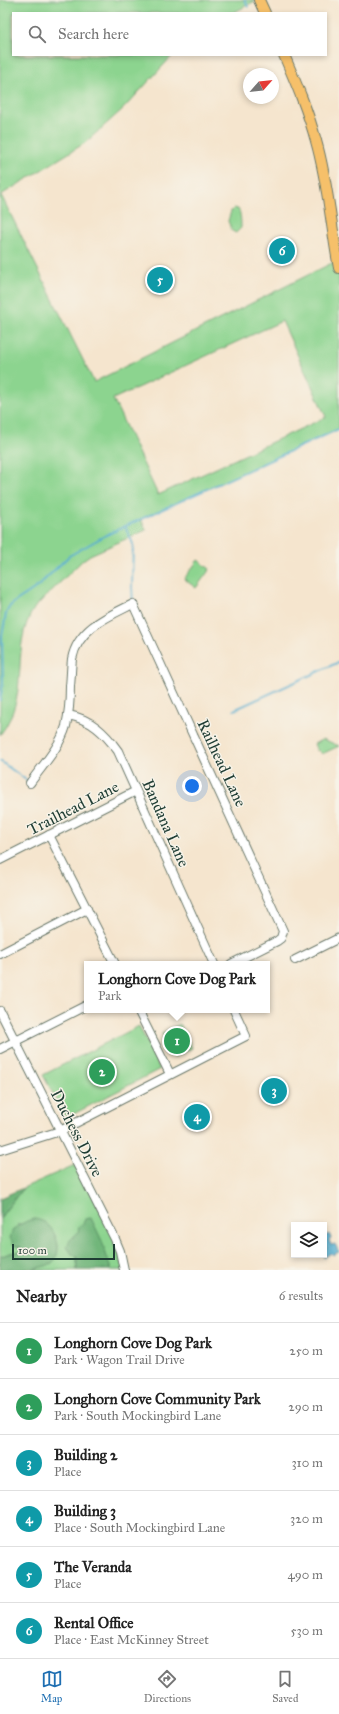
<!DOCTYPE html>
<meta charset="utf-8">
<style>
:root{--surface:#fff;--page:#f2f2f2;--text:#222;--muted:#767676;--line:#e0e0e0;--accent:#1f6fb2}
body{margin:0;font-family:"IM FELL Great Primer",serif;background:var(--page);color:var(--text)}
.controls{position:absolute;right:12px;bottom:12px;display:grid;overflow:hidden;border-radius:0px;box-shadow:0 2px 6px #0003}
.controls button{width:36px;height:36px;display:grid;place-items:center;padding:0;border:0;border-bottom:1px solid var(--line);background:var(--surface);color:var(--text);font:20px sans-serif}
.compass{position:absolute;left:243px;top:68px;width:36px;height:36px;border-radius:50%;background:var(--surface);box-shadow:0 2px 6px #0003;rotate:63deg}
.scale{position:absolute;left:12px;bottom:10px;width:103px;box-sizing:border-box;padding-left:4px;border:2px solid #1f3d34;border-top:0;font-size:11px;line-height:14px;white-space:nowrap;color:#1f3d34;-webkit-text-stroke:3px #f7f3e8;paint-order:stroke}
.you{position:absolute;left:192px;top:786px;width:14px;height:14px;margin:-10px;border:3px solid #fff;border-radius:50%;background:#1a73e8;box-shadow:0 0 0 6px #1a73e833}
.badge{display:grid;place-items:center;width:26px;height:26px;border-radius:50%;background:var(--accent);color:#fff;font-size:13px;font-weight:700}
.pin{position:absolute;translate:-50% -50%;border:2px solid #fff;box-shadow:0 1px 4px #0006}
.popup{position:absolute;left:84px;top:961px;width:186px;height:52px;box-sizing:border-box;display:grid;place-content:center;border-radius:0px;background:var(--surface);filter:drop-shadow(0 1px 3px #0005);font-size:13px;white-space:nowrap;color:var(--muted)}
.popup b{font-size:15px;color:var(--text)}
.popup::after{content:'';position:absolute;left:50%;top:100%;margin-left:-8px;border:8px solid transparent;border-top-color:var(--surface)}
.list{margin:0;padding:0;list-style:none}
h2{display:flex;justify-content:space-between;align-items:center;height:52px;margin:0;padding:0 16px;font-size:17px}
h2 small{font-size:13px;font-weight:400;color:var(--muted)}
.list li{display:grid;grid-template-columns:26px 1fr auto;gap:12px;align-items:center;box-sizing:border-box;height:56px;padding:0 16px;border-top:1px solid var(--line)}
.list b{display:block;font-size:15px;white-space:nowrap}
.list p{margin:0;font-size:13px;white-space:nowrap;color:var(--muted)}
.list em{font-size:13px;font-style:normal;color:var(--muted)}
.icon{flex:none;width:22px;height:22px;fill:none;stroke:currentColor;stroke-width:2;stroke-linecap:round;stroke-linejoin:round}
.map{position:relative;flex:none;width:339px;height:1270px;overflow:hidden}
.search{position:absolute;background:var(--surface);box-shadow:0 2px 6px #0003;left:12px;right:12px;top:12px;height:44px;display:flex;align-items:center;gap:10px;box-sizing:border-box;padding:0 14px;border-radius:0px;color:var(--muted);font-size:15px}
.sheet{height:388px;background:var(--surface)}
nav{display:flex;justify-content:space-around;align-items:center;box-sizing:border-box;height:56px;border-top:1px solid var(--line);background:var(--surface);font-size:11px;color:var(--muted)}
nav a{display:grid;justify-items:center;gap:2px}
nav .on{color:var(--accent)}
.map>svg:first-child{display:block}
</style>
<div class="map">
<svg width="339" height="1270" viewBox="0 0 339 1270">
<rect width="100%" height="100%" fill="#f7f3e8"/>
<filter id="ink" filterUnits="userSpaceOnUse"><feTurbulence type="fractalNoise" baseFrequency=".025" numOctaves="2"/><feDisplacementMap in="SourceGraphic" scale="8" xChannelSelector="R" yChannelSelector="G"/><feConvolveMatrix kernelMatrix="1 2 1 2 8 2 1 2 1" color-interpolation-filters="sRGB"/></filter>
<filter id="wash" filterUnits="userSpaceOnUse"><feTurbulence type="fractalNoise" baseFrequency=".012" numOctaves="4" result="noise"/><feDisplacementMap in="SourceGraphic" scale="16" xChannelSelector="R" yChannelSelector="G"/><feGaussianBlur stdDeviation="0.9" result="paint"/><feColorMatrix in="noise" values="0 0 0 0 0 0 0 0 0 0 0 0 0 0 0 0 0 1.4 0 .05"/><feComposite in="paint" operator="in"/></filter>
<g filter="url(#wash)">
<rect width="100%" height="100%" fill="#f5e5ce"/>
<g fill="#8cd48f" stroke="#568862" fill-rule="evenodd">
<path d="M 0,0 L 257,0 L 233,13 L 13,13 L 13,55 L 173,55 L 124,108 L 85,143 L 1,195 L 94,382 L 338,260 L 339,268 L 339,429 L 141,519 L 146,530 L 90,555 L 83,560 L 35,607 C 8,647 33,692 0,735 ZM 282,321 L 326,417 L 158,495 L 113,399 Z"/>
<path d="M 234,208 L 238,209 C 241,212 241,224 241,228 L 236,233 L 232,231 L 228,221 L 231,211 Z"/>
<path d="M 198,560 L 210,569 L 196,588 L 184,579 Z"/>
<path d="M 323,739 L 339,746 L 322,754 L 318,750 L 317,751 L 314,744 Z"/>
<path d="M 180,1024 L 192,1048 L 174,1057 L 162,1033 Z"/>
<path d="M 139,1026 L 160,1069 L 66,1118 L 43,1075 Z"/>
<path d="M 77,1164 L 115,1239 L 124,1270 L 111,1270 L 111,1267 L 83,1224 L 78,1233 L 74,1236 L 72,1254 L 77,1257 L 77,1270 L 33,1270 C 49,1263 57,1266 58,1244 L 35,1219 L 18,1225 L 21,1247 L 23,1251 L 10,1253 L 0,1257 L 0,1219 L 3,1214 L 23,1188 Z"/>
</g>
<g fill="#71b67a" stroke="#487a57">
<path d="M 23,1188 L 3,1214 L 0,1219 L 0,1198 Z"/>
<path d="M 91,1218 L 102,1241 L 111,1270 L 77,1270 L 77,1257 L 72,1254 L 67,1247 L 69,1241 L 78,1233 L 79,1227 L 83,1224 L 85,1219 Z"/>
<path d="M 35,1219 C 38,1220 41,1220 44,1222 C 56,1229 64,1252 52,1263 C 42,1270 14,1270 0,1270 L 0,1257 L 10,1253 L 23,1251 L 21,1247 L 14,1245 L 10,1238 L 13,1229 L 27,1221 Z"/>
</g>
<path fill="#51accf" stroke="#387482" d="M 329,1234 L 331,1238 L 329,1240 L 331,1245 L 335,1244 L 339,1252 L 333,1255 L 331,1253 L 324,1258 L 323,1255 L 324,1255 L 324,1248 L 327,1248 L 324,1243 L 324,1236 Z"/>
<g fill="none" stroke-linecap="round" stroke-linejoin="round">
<g stroke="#51accf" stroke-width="2">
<path d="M 245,0 L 248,7"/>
<path d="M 125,526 L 133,544 L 132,587 L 133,603"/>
<path d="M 0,700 L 3,683 L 2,636 L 6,614 L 9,607 L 16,601 L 37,587 L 69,556 L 106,535 L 339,429"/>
<path d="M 234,710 L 339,662"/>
<path d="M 0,761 L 29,782"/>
</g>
</g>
</g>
<g filter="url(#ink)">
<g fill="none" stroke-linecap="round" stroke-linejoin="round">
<defs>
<g id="minor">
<path d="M 68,715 C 91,719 105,733 118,751 L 214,964"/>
<path d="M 30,783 C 42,766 60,747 66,726 C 69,713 70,700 70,686 C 71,677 71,668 72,659 C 78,628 109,616 133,604 L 283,931 L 281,938 L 277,941 L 231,964"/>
<path d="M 49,835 L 115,964"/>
<path d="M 0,860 L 136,791"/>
<path d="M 0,954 L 87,909"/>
<path d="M 295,960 L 339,938"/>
<path d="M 138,1010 L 170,1074"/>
<path d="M 0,1011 L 115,1239 L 120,1251 L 124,1270"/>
<path d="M 0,1049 L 87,1005"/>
<path d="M 0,1150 L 60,1131 L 246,1036 L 234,1010"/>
</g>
<g id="major">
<path d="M 259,0 L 265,13"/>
<path d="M 284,55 C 296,83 308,111 316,141 C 328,182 331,226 339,268"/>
</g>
</defs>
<use href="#minor" stroke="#6a786a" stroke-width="10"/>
<use href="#major" stroke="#6a786a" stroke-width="12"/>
<use href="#minor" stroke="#fff" stroke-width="8"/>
<use href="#major" stroke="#f6c06b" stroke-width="10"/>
</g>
</g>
<g text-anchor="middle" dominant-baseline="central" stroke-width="3" stroke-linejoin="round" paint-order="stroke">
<g font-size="16" fill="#1f3d34" stroke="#f7f3e8">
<text transform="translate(222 763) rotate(65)">Railhead Lane</text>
<text transform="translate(73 808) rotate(-27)">Trailhead Lane</text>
<text transform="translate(166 823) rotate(66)">Bandana Lane</text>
<text transform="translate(77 1133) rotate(63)">Duchess Drive</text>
</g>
</g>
</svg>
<div class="controls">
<button><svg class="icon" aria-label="layers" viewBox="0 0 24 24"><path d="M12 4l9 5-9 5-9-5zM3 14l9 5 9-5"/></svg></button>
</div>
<svg class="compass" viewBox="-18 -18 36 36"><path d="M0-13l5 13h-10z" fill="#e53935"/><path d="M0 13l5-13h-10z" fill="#767676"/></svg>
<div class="scale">100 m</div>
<div class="you"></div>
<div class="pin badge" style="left:177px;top:1041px;background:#2e9e5b">1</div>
<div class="popup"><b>Longhorn Cove Dog Park</b>Park</div>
<div class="pin badge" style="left:102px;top:1072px;background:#2e9e5b">2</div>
<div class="pin badge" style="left:274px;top:1091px;background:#0f9aa8">3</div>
<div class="pin badge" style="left:197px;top:1117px;background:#0f9aa8">4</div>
<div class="pin badge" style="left:160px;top:280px;background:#0f9aa8">5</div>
<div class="pin badge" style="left:282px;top:251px;background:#0f9aa8">6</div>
<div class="search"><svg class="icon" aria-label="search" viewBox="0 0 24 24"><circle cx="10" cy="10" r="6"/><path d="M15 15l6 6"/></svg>Search here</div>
</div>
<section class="sheet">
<h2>Nearby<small>6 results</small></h2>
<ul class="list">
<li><span class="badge" style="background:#2e9e5b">1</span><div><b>Longhorn Cove Dog Park</b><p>Park · Wagon Trail Drive</p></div><em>250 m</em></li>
<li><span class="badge" style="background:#2e9e5b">2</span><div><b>Longhorn Cove Community Park</b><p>Park · South Mockingbird Lane</p></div><em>290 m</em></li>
<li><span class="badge" style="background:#0f9aa8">3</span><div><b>Building 2</b><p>Place</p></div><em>310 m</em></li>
<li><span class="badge" style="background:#0f9aa8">4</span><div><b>Building 3</b><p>Place · South Mockingbird Lane</p></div><em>320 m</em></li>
<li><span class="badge" style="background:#0f9aa8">5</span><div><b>The Veranda</b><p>Place</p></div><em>490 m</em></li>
<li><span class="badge" style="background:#0f9aa8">6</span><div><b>Rental Office</b><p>Place · East McKinney Street</p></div><em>530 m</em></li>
</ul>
</section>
<nav>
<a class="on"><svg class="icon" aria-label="map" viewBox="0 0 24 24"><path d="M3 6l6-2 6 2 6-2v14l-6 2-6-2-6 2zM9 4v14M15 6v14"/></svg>Map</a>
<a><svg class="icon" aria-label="directions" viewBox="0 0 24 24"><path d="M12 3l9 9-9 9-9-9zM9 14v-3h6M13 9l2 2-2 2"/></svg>Directions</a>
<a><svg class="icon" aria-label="saved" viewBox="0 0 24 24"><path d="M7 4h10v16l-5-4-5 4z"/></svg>Saved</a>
</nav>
